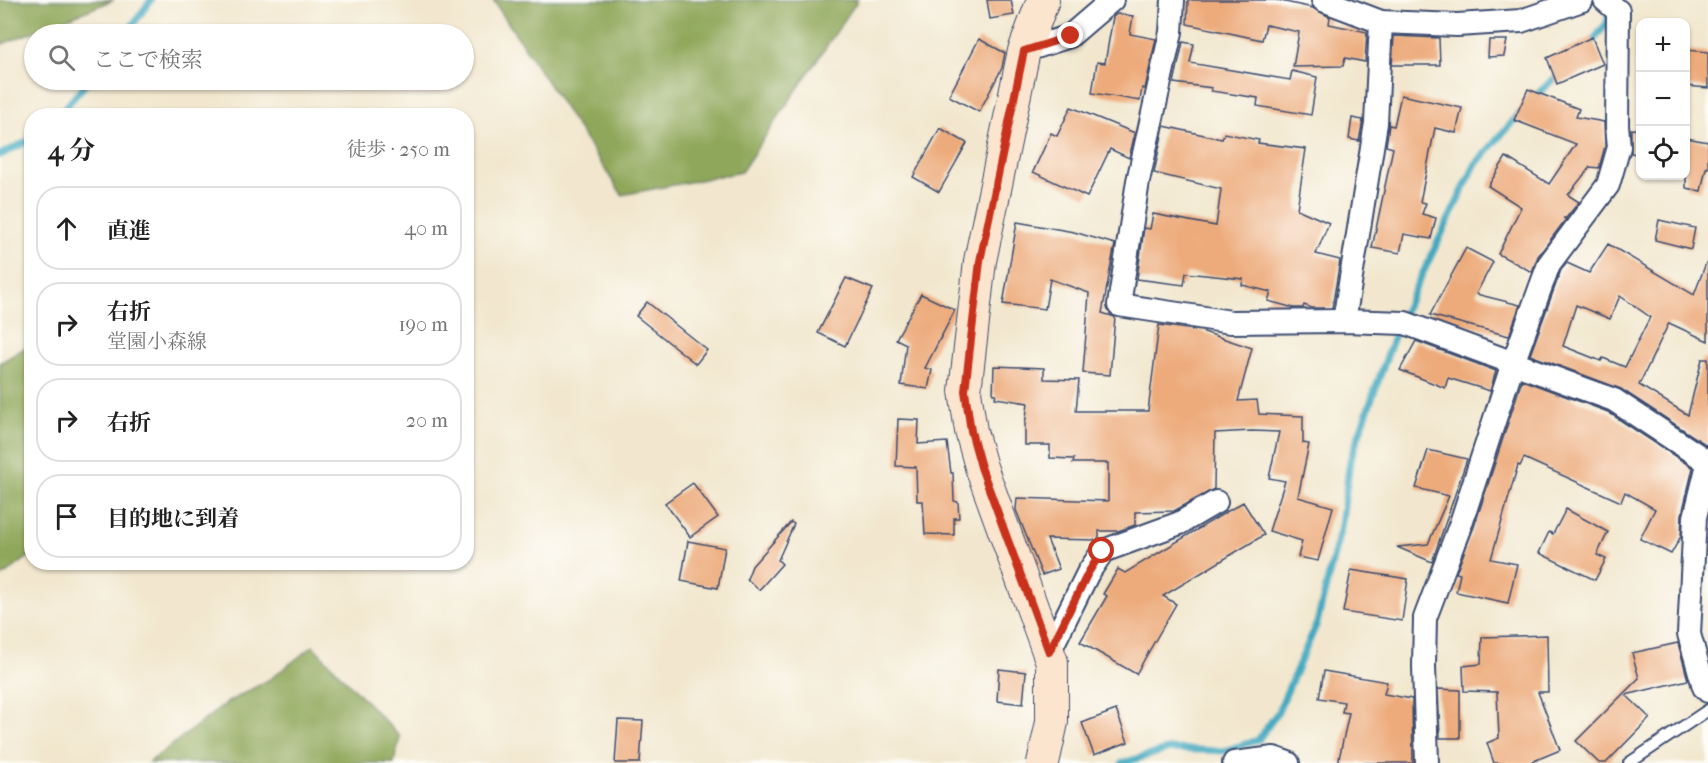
<!DOCTYPE html>
<html lang="ja">
<meta charset="utf-8">
<style>
:root{--surface:#fff;--page:#f2f2f2;--text:#222;--muted:#767676;--line:#e0e0e0}
body{margin:0;font-family:"IM FELL French Canon","Noto Serif JP",serif;background:var(--page);color:var(--text)}
.controls{position:absolute;right:18px;top:18px;display:grid;overflow:hidden;border-radius:12px;box-shadow:0 2px 4px #0004}
.controls button{width:54px;height:54px;display:grid;place-items:center;padding:0;border:0;border-bottom:2px solid var(--line);background:var(--surface);color:var(--text);font:30px sans-serif}
.stop{position:absolute;width:18px;height:18px;margin:-14px;border:4px solid #c8321e;border-radius:50%;background:#fff}
.stop.end{background:#c8321e;border-color:#fff;box-shadow:0 2px 6px #0008}
.list{margin:0;padding:0;list-style:none}
h2{display:flex;justify-content:space-between;align-items:center;height:78px;margin:0;padding:0 24px;font-size:26px}
h2 small{font-size:20px;font-weight:400;color:var(--muted)}
.list li{display:grid;grid-template-columns:39px 1fr auto;gap:18px;align-items:center;box-sizing:border-box;height:84px;margin:0 12px 12px;padding:0 12px;border:2px solid var(--line);border-radius:24px}
.list b{display:block;font-size:22px;white-space:nowrap}
.list p{margin:0;font-size:20px;white-space:nowrap;color:var(--muted)}
.list em{font-size:20px;font-style:normal;color:var(--muted)}
.icon{flex:none;width:33px;height:33px;fill:none;stroke:currentColor;stroke-width:2;stroke-linecap:round;stroke-linejoin:round}
.map{position:relative;flex:none;width:1708px;height:763px;overflow:hidden}
.search{position:absolute;background:var(--surface);box-shadow:0 2px 4px #0004;left:24px;top:24px;width:450px;height:66px;display:flex;align-items:center;gap:15px;box-sizing:border-box;padding:0 21px;border-radius:33px;color:var(--muted);font-size:22px}
.panel{position:absolute;background:var(--surface);box-shadow:0 2px 4px #0004;left:24px;top:108px;width:450px;height:462px;border-radius:24px}
.map>svg:first-child{display:block}
</style>
<div class="map">
<svg width="1708" height="763" viewBox="0 0 1708 763">
<rect width="100%" height="100%" fill="#fdfcf7"/>
<filter id="ink" filterUnits="userSpaceOnUse"><feTurbulence type="fractalNoise" baseFrequency=".0167" numOctaves="2"/><feDisplacementMap in="SourceGraphic" scale="12" xChannelSelector="R" yChannelSelector="G"/><feConvolveMatrix kernelMatrix="1 2 1 2 8 2 1 2 1" color-interpolation-filters="sRGB"/></filter>
<filter id="wash" filterUnits="userSpaceOnUse"><feTurbulence type="fractalNoise" baseFrequency=".008" numOctaves="4" result="noise"/><feDisplacementMap in="SourceGraphic" scale="24" xChannelSelector="R" yChannelSelector="G"/><feGaussianBlur stdDeviation="1.35" result="paint"/><feColorMatrix in="noise" values="0 0 0 0 0 0 0 0 0 0 0 0 0 0 0 0 0 1.4 0 .05"/><feComposite in="paint" operator="in"/></filter>
<g filter="url(#wash)">
<rect width="100%" height="100%" fill="#f2e7ce"/>
<g fill="#8fa75a" stroke="#556b5c" stroke-width="1.5">
<path d="M 0,0 L 114,0 L 0,45 Z"/>
<path d="M 493,0 L 858,0 L 741,172 L 622,195 Z"/>
<path d="M 31,344 L 31,555 L 0,578 L 0,363 Z"/>
<path d="M 313,646 L 400,737 L 394,763 L 148,763 L 228,702 L 270,679 Z"/>
</g>
<g fill="none" stroke-linecap="round" stroke-linejoin="round">
<g stroke="#3fa9c0" stroke-width="7">
<path d="M 126,34 L 151,0"/>
<path d="M 1588,47 L 1607,23 L 1608,17"/>
<path d="M 1533,98 L 1560,73"/>
<path d="M 58,116 L 89,80"/>
<path d="M 0,155 L 32,139"/>
<path d="M 1401,318 L 1475,165 L 1520,113"/>
<path d="M 1122,763 L 1170,749 L 1223,751 L 1258,740 L 1278,712 L 1317,623 L 1341,527 L 1350,460 L 1397,328"/>
</g>
</g>
<g id="blocks">
<g fill="#edab7b" fill-rule="evenodd">
<path d="M 987,0 L 1011,0 L 1014,15 L 990,19 Z"/>
<path d="M 1188,0 L 1276,0 L 1313,8 L 1330,17 L 1329,24 L 1367,32 L 1365,62 L 1345,58 L 1343,66 L 1293,67 L 1299,32 L 1266,25 L 1262,40 L 1187,24 Z"/>
<path d="M 1117,14 L 1133,16 L 1130,34 L 1156,39 L 1145,89 L 1142,88 L 1140,101 L 1092,93 L 1097,62 L 1105,63 L 1113,17 Z"/>
<path d="M 1394,36 L 1439,38 L 1440,65 L 1392,65 Z"/>
<path d="M 1592,37 L 1603,64 L 1557,84 L 1547,58 Z"/>
<path d="M 979,39 L 1005,53 L 1002,68 L 979,112 L 949,96 Z"/>
<path d="M 1489,40 L 1507,40 L 1504,56 L 1488,57 Z"/>
<path d="M 1183,42 L 1194,44 L 1190,63 L 1290,80 L 1292,71 L 1317,77 L 1311,115 L 1257,106 L 1258,98 L 1211,91 L 1212,88 L 1174,83 Z"/>
<path d="M 1686,50 L 1708,52 L 1708,88 L 1686,86 Z"/>
<path d="M 1528,89 L 1579,109 L 1576,117 L 1604,122 L 1605,146 L 1599,168 L 1590,167 L 1568,195 L 1579,202 L 1566,218 L 1563,218 L 1566,219 L 1538,256 L 1532,272 L 1498,254 L 1521,207 L 1488,186 L 1506,157 L 1549,184 L 1576,144 L 1514,120 Z"/>
<path d="M 1401,95 L 1462,108 L 1456,133 L 1435,128 L 1420,202 L 1426,203 L 1422,214 L 1436,218 L 1431,239 L 1404,234 L 1400,253 L 1372,248 L 1393,148 L 1386,146 L 1389,125 L 1394,126 Z"/>
<path d="M 1071,107 L 1135,133 L 1129,158 L 1110,149 L 1087,197 L 1033,172 L 1051,133 L 1057,136 Z"/>
<path d="M 1352,118 L 1363,120 L 1359,141 L 1349,139 Z"/>
<path d="M 1164,126 L 1222,139 L 1224,133 L 1259,140 L 1258,143 L 1306,149 L 1297,209 L 1329,223 L 1316,254 L 1340,260 L 1332,308 L 1312,308 L 1304,305 L 1303,308 L 1294,308 L 1268,301 L 1271,292 L 1242,285 L 1243,279 L 1186,273 L 1184,285 L 1137,279 L 1144,228 L 1150,229 L 1153,214 L 1216,226 L 1221,189 L 1154,173 Z"/>
<path d="M 940,128 L 967,143 L 939,192 L 913,177 Z"/>
<path d="M 1631,129 L 1641,130 L 1641,155 L 1631,153 Z"/>
<path d="M 1686,138 L 1708,142 L 1708,168 L 1706,168 L 1701,191 L 1686,188 Z"/>
<path d="M 1659,220 L 1695,228 L 1691,249 L 1655,240 Z"/>
<path d="M 1017,222 L 1074,232 L 1115,244 L 1102,313 L 1115,317 L 1110,375 L 1083,373 L 1089,293 L 1050,279 L 1045,309 L 1003,304 Z"/>
<path d="M 1608,244 L 1694,295 L 1706,263 L 1708,263 L 1708,341 L 1669,323 L 1639,385 L 1688,415 L 1702,359 L 1708,359 L 1708,446 L 1621,389 L 1530,355 L 1561,270 L 1567,263 L 1589,273 ZM 1620,296 L 1650,317 L 1625,367 L 1603,358 L 1601,361 L 1563,346 L 1576,305 L 1610,319 Z"/>
<path d="M 1466,248 L 1493,262 L 1476,294 L 1520,305 L 1509,336 L 1430,315 Z"/>
<path d="M 846,278 L 873,289 L 845,346 L 818,333 Z"/>
<path d="M 921,294 L 955,310 L 925,368 L 932,370 L 928,389 L 901,385 L 906,344 L 896,339 Z"/>
<path d="M 647,302 L 707,350 L 696,364 L 636,316 Z"/>
<path d="M 1159,325 L 1201,331 L 1252,348 L 1238,401 L 1257,400 L 1259,414 L 1303,416 L 1303,443 L 1309,444 L 1298,497 L 1333,507 L 1318,561 L 1298,557 L 1302,541 L 1269,531 L 1285,481 L 1269,478 L 1279,432 L 1252,431 L 1215,433 L 1214,489 L 1174,511 L 1135,512 L 1135,525 L 1118,531 L 1099,531 L 1099,538 L 1097,540 L 1047,539 L 1059,569 L 1042,575 L 1016,510 L 1017,498 L 1108,501 L 1108,463 L 1073,463 L 1074,459 L 1050,458 L 1050,445 L 1025,445 L 1025,425 L 1028,403 L 995,398 L 996,394 L 993,394 L 994,366 L 1044,368 L 1044,379 L 1079,380 L 1076,411 L 1148,411 Z"/>
<path d="M 1416,341 L 1496,371 L 1490,391 L 1448,378 L 1445,388 L 1400,370 Z"/>
<path d="M 1522,380 L 1608,412 L 1693,468 L 1682,514 L 1681,536 L 1671,554 L 1640,539 L 1655,509 L 1625,492 L 1621,502 L 1524,458 L 1520,466 L 1518,465 L 1491,559 L 1517,564 L 1508,603 L 1456,592 L 1460,574 L 1456,573 L 1474,527 Z"/>
<path d="M 898,419 L 919,420 L 918,444 L 947,442 L 951,473 L 953,473 L 954,501 L 958,502 L 959,518 L 954,518 L 954,535 L 925,534 L 923,501 L 917,501 L 916,467 L 896,466 Z"/>
<path d="M 1428,450 L 1467,459 L 1432,562 L 1397,547 L 1428,544 L 1449,496 L 1416,488 Z"/>
<path d="M 693,483 L 718,517 L 690,537 L 665,503 Z"/>
<path d="M 1243,502 L 1264,535 L 1163,596 L 1176,604 L 1136,674 L 1080,642 L 1107,596 L 1103,594 L 1118,569 L 1125,573 Z"/>
<path d="M 1566,509 L 1608,532 L 1597,555 L 1606,559 L 1595,580 L 1539,553 L 1549,532 L 1553,534 Z"/>
<path d="M 791,522 L 794,524 L 778,560 L 782,564 L 759,590 L 747,579 L 752,566 Z"/>
<path d="M 688,541 L 725,548 L 718,588 L 681,581 Z"/>
<path d="M 1351,570 L 1408,579 L 1402,621 L 1343,612 Z"/>
<path d="M 1547,635 L 1548,692 L 1538,692 L 1560,750 L 1529,763 L 1494,763 L 1487,743 L 1499,738 L 1497,692 L 1464,691 L 1463,666 L 1481,664 L 1482,637 Z"/>
<path d="M 1678,643 L 1688,680 L 1626,695 L 1650,718 L 1606,763 L 1599,763 L 1576,741 L 1639,678 L 1632,653 Z"/>
<path d="M 999,669 L 1026,672 L 1023,704 L 997,701 Z"/>
<path d="M 1324,671 L 1387,682 L 1384,694 L 1412,699 L 1413,763 L 1338,763 L 1349,713 L 1342,712 L 1344,702 L 1319,698 Z"/>
<path d="M 1438,689 L 1460,690 L 1460,738 L 1440,738 Z"/>
<path d="M 1116,710 L 1128,742 L 1094,755 L 1082,723 Z"/>
<path d="M 618,720 L 643,721 L 640,763 L 615,763 Z"/>
</g>
</g>
</g>
<g filter="url(#ink)">
<use href="#blocks" fill-opacity="0" stroke="#3b4b6f" stroke-width="1.5"/>
<g fill="none" stroke-linecap="round" stroke-linejoin="round">
<defs>
<path id="lane" d="M 1629,763 L 1708,710"/>
<g id="street">
<path d="M 1173,0 L 1171,32 L 1138,181 L 1119,305 L 1231,322 L 1344,321 L 1405,323 L 1614,400 L 1708,462"/>
<path d="M 1323,0 L 1381,22 L 1457,25 L 1521,21 L 1582,0"/>
<path d="M 1024,51 L 1070,36 L 1112,0"/>
<path d="M 1344,321 L 1376,123 L 1381,22"/>
<path d="M 1708,464 L 1695,517 L 1689,634 L 1704,687 L 1708,691"/>
<path d="M 1049,652 L 1088,573 L 1103,551 L 1180,523 L 1216,502"/>
<path d="M 1234,763 L 1274,758 L 1288,763"/>
<path d="M 1427,763 L 1424,666 L 1425,618 L 1461,523 L 1513,363 L 1549,264 L 1608,185 L 1619,147 L 1617,125 L 1618,11 L 1605,0"/>
</g>
<path id="secondary" d="M 1043,0 L 1024,51 L 980,261 L 965,391 L 971,431 L 981,467 L 1052,662 L 1052,722 L 1043,763"/>
</defs>
<use href="#lane" stroke="#3b4b6f" stroke-width="14"/>
<use href="#street" stroke="#3b4b6f" stroke-width="26"/>
<use href="#secondary" stroke="#3b4b6f" stroke-width="34"/>
<use href="#lane" stroke="#fff" stroke-width="10"/>
<use href="#street" stroke="#fff" stroke-width="22"/>
<use href="#secondary" stroke="#fce5cf" stroke-width="32"/>
</g>
</g>
<g fill="none" stroke-linecap="round" stroke-linejoin="round" filter="url(#ink)">
<path stroke="#c8321e" stroke-width="8" d="M 1071,36 L 1024,51 L 980,261 L 965,391 L 971,431 L 981,467 L 1049,652 L 1088,573 L 1102,551"/>
</g>
</svg>
<div class="controls">
<button>+</button>
<button>−</button>
<button><svg class="icon" aria-label="locate" viewBox="0 0 24 24"><circle cx="12" cy="12" r="6"/><path d="M12 2v4M12 18v4M2 12h4M18 12h4"/></svg></button>
</div>
<div class="stop" style="left:1102px;top:551px"></div>
<div class="stop end" style="left:1071px;top:36px"></div>
<div class="search"><svg class="icon" aria-label="search" viewBox="0 0 24 24"><circle cx="10" cy="10" r="6"/><path d="M15 15l6 6"/></svg>ここで検索</div>
<section class="panel">
<h2>4 分<small>徒歩 · 250 m</small></h2>
<ul class="list">
<li><svg class="icon" aria-label="ahead" viewBox="0 0 24 24"><path d="M12 20V5M6 11l6-6 6 6"/></svg><div><b>直進</b></div><em>40 m</em></li>
<li><svg class="icon" aria-label="right" viewBox="0 0 24 24"><path d="M7 20v-9h11M14 6l5 5-5 5"/></svg><div><b>右折</b><p>堂園小森線</p></div><em>190 m</em></li>
<li><svg class="icon" aria-label="right" viewBox="0 0 24 24"><path d="M7 20v-9h11M14 6l5 5-5 5"/></svg><div><b>右折</b></div><em>20 m</em></li>
<li><svg class="icon" aria-label="arrive" viewBox="0 0 24 24"><path d="M6 21V4h12l-3 4 3 4H6"/></svg><div><b>目的地に到着</b></div></li>
</ul>
</section>
</div>
